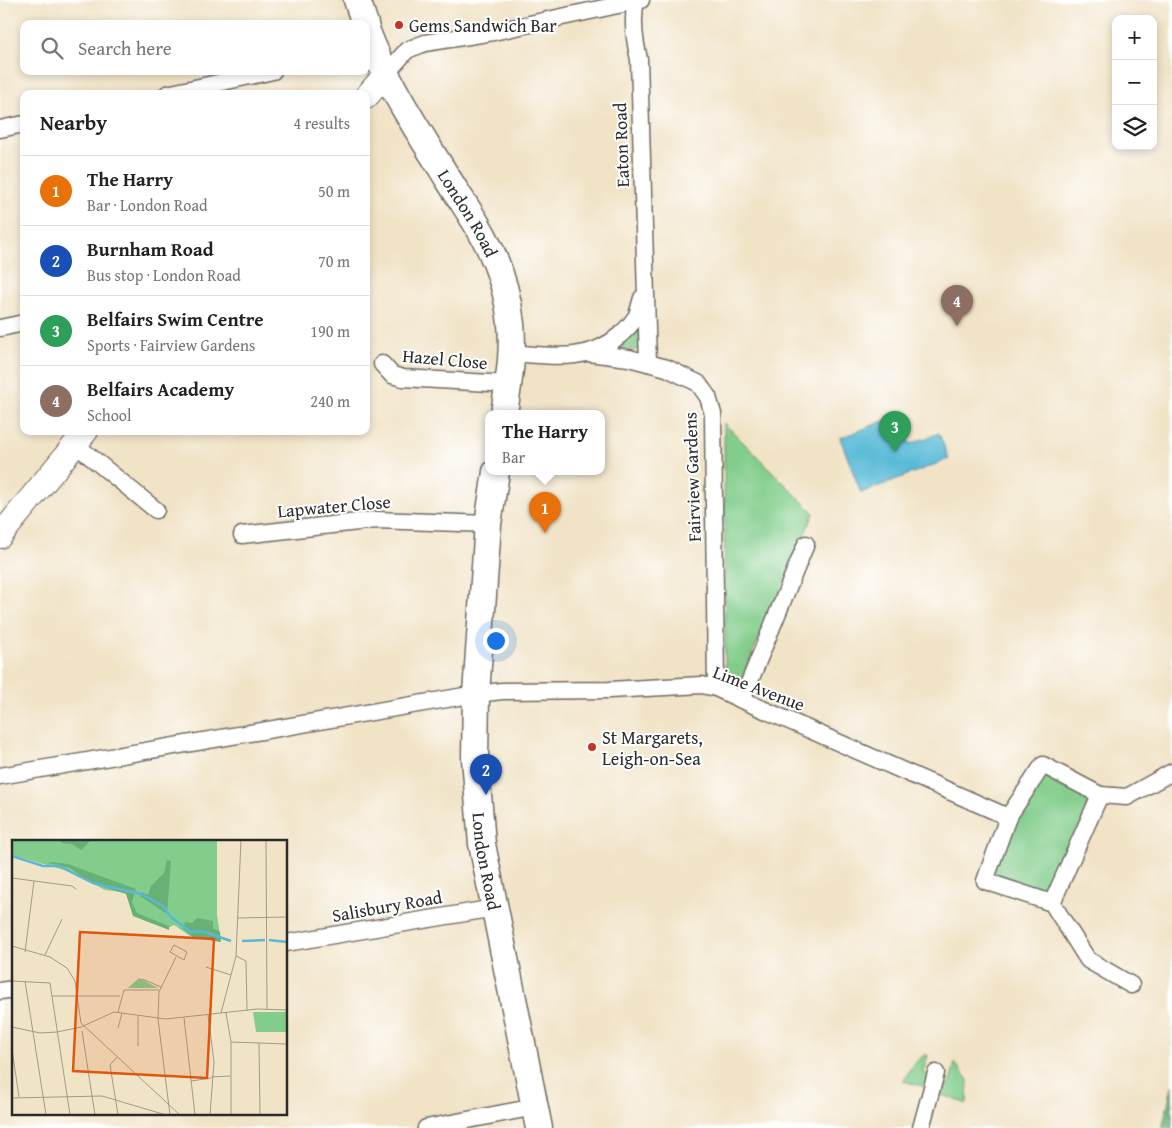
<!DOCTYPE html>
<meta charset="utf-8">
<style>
:root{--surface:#fff;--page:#f6f6f6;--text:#222;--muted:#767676;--line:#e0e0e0;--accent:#c8321e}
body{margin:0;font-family:"Gentium Book Plus",serif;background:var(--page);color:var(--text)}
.controls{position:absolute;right:15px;top:15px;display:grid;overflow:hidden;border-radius:10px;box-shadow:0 2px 8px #0003}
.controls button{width:45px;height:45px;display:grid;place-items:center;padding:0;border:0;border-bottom:1px solid var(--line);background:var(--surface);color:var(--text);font:25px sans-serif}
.you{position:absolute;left:495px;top:640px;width:18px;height:18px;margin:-12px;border:4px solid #fff;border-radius:50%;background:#1a73e8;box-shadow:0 0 0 8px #1a73e833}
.badge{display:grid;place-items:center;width:32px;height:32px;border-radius:50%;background:var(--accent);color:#fff;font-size:16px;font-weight:700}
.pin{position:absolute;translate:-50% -41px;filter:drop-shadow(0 1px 2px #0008)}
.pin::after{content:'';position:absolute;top:26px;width:18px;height:15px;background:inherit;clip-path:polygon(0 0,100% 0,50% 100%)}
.popup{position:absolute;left:485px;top:410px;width:120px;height:65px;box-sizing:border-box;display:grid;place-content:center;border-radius:10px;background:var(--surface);filter:drop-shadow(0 1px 4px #0005);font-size:16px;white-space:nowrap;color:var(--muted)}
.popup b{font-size:19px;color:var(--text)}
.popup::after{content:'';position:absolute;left:50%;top:100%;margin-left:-10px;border:10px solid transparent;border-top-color:var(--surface)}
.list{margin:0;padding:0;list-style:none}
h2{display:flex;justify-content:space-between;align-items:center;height:65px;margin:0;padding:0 20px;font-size:21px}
h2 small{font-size:16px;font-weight:400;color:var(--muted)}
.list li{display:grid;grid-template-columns:32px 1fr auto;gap:15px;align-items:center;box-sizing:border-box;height:70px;padding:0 20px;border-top:1px solid var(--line)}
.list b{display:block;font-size:19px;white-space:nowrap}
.list p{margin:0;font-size:16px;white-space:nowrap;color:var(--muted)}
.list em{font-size:16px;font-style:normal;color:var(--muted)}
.icon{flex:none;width:28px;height:28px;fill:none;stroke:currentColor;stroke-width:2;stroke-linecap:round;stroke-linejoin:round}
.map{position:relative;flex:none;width:1172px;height:1128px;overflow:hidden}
.search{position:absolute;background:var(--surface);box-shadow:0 2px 8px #0003;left:20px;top:20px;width:350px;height:55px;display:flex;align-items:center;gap:12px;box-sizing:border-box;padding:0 18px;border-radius:10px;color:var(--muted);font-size:19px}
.panel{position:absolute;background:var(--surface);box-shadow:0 2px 8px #0003;left:20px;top:90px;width:350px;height:345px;border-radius:10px}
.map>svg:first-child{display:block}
</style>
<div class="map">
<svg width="1172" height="1128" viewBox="0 0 1172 1128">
<rect width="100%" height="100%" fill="#fff"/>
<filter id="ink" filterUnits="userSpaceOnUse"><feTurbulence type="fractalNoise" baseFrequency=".02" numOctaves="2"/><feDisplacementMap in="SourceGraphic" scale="10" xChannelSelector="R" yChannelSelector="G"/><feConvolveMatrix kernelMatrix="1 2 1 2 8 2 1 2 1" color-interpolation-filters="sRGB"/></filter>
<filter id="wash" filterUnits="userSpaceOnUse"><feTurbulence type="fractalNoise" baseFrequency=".0096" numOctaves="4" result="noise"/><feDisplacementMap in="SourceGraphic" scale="20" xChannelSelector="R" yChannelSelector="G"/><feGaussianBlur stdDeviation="1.12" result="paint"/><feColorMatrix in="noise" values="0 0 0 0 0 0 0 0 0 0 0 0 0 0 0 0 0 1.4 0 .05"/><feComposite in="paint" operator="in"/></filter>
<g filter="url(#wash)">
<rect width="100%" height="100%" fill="#f1e3c6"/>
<g fill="#82cd8b" stroke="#567c5b">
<path d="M 636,327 L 639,328 L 641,346 L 637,350 L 617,349 L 616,346 Z"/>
<path d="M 724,423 L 814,513 L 740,682 L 725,672 Z"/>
<path d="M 1044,772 L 1092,798 L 1049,898 L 991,878 L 1013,819 Z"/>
<path d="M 924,1055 L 928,1055 L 923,1073 L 932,1076 L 930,1088 L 903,1081 L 913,1065 Z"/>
<path d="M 955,1063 L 968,1080 L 967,1104 L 939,1094 L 941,1086 L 949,1085 Z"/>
</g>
<path fill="#69b077" stroke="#4a6e51" d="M 1172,1085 L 1172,1128 L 1162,1128 L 1172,1087 Z"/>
<path fill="#57b9d6" stroke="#417280" d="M 899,415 L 910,444 L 939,433 L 949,459 L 861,493 L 840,438 Z"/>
</g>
<g filter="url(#ink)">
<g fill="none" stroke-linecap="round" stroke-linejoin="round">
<defs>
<g id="street">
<path d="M 636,0 C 632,19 634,39 639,59 L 648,363"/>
<path d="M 386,74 L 407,50 L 425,43 L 493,32 L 641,0"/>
<path d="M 167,94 L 273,71"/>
<path d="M 0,129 L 24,124"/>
<path d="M 0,328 L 24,323"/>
<path d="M 512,353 C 552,356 588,363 620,335 C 626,330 632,323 636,317 C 639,311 640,304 642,298"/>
<path d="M 589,353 L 629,358 L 667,368 L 681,375 L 698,383 L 708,397 L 713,414 L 716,688"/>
<path d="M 382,364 L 392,375 L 403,378 L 508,384"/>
<path d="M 76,445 L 156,510"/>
<path d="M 242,535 L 376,520 L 488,524"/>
<path d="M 742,700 L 806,544"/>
<path d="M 1043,765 L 1100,795 L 1052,903 L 985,881 L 1008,817 Z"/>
<path d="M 0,776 L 476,694 L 502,691 L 609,690 L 702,685 L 716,688 L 742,700 L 1008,817"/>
<path d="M 1100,795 L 1127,797 L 1172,772"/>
<path d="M 1052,903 L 1088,960 L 1131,985"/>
<path d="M 286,943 L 495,908"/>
<path d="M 0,991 L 14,989"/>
<path d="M 426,1128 L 535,1107"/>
<path d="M 921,1128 L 936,1073"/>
</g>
<g id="secondary">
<path d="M 366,97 L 386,74"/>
<path d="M 0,536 L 86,431"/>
</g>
<g id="primary">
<path d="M 357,0 L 365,24"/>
<path id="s1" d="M 366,29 C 386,83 419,132 450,182 C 461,200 474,218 484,237 C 498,263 508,294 511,324 C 514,354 508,384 504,414"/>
<path id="s2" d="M 496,472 L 488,524 L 476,694 L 475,758 L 482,844 L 539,1128"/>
</g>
</defs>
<use href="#street" stroke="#706b61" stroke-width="19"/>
<use href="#secondary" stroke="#706b61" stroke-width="26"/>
<use href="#primary" stroke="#706b61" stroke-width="29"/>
<use href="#street" stroke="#fff" stroke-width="16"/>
<use href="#secondary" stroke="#fff" stroke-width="24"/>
<use href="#primary" stroke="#fff" stroke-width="26"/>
</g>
</g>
<g fill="#c8321e" stroke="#fff" stroke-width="2">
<circle cx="399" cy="25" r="5"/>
<circle cx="592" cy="747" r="5"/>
</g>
<g text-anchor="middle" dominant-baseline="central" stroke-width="4" stroke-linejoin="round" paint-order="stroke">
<g font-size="18" fill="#2b2b2b" stroke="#fff" text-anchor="start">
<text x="409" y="25">Gems Sandwich Bar</text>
<text x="602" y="737">St Margarets,<tspan x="602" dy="21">Leigh-on-Sea</tspan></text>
</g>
<g font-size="18" fill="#2b2b2b" stroke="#fff">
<text transform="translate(621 145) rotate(-92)">Eaton Road</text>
<text stroke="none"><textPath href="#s1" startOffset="211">London Road</textPath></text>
<text transform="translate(445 359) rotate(5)">Hazel Close</text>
<text transform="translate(692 477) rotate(-92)">Fairview Gardens</text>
<text transform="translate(334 506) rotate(-5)">Lapwater Close</text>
<text transform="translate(759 688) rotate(21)">Lime Avenue</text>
<text stroke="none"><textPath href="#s2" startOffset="391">London Road</textPath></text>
<text transform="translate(387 906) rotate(-10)">Salisbury Road</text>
</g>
</g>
<g transform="translate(12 840)">
<rect width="275" height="275" fill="#f1e3c6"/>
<path d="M 0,0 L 205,0 L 205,75 L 209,102 L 178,96 L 162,85 L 156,88 L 134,81 L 123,76 L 117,53 L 93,50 L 59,32 L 0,15 ZM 127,138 L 146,148 L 116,148 ZM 241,172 L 275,172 L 275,192 L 244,192 Z" fill="#82cd8b"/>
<path d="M 50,0 L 79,0 L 69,10 L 60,4 L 49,3 ZM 155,20 L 159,21 L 155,74 L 128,56 L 130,52 L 136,55 L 139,46 L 152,33 ZM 39,22 L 56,24 L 124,49 L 120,62 L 125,73 L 157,86 L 157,90 L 121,76 L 114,54 L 79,43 L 58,28 L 36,23 ZM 185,78 L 201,81 L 201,88 L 208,92 L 209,102 L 181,97 L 171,89 L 173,82 L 180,83 Z" fill="#69b077"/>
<path fill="none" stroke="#57b9d6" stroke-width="2.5" d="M 0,16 L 31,26 L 47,26 L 81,43 L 129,54 L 151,66 L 159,77 L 179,92 L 190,91 L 219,101M 257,100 L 275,102M 230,101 L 253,100"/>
<path fill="none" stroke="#a29988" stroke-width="1" d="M 254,0 L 255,169M 0,38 L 60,46 L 64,49M 226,78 L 275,77M 162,105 L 175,112 L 172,120 L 158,112 ZM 0,106 L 38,117 L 55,128 L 63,141 L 69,183 L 168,275M 13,112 L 22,41M 33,115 L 50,79M 224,116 L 234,121 L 235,171M 194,127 L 219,135M 130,139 L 149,147M 0,141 L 38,143 L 58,275M 13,141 L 34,275M 40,156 L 108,156M 106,172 L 112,150 L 147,150M 209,173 L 224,116 L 229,0M 214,173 L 219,202 L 219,275M 196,175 L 202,222 L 198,275M 172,178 L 183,275M 0,187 L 28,193 L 45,192 L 69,187 L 102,172 L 154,179 L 245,169 L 275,170M 106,188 L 110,173M 70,191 L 83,275M 219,202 L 275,204M 247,203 L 248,275M 126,206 L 126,176M 0,209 L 7,257M 105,217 L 98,225 L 106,275M 199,237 L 218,236M 179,241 L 199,238M 0,258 L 90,256 L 154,275M 158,275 L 146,179 L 147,152 L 164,117"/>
<path fill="#df570e" fill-opacity="0.15" stroke="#df570e" stroke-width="2.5" d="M 68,92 L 202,99 L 195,238 L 61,231 Z"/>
<rect width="275" height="275" fill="none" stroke="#2b2b2b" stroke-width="2.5"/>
</g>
</svg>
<div class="controls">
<button>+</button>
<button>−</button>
<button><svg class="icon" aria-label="layers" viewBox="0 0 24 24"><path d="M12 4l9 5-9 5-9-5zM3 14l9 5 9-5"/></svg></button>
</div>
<div class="you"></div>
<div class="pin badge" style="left:545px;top:533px;background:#e8710a">1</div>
<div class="popup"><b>The Harry</b>Bar</div>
<div class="pin badge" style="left:486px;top:795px;background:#1a4fb4">2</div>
<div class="pin badge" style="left:895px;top:452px;background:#2e9e5b">3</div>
<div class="pin badge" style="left:957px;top:326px;background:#8d6e63">4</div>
<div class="search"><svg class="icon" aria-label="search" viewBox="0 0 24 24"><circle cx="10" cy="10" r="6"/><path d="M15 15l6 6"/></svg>Search here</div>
<section class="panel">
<h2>Nearby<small>4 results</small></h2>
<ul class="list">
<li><span class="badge" style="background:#e8710a">1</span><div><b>The Harry</b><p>Bar · London Road</p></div><em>50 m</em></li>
<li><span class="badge" style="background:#1a4fb4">2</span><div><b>Burnham Road</b><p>Bus stop · London Road</p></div><em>70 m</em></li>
<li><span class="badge" style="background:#2e9e5b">3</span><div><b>Belfairs Swim Centre</b><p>Sports · Fairview Gardens</p></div><em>190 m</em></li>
<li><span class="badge" style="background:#8d6e63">4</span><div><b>Belfairs Academy</b><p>School</p></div><em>240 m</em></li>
</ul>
</section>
</div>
